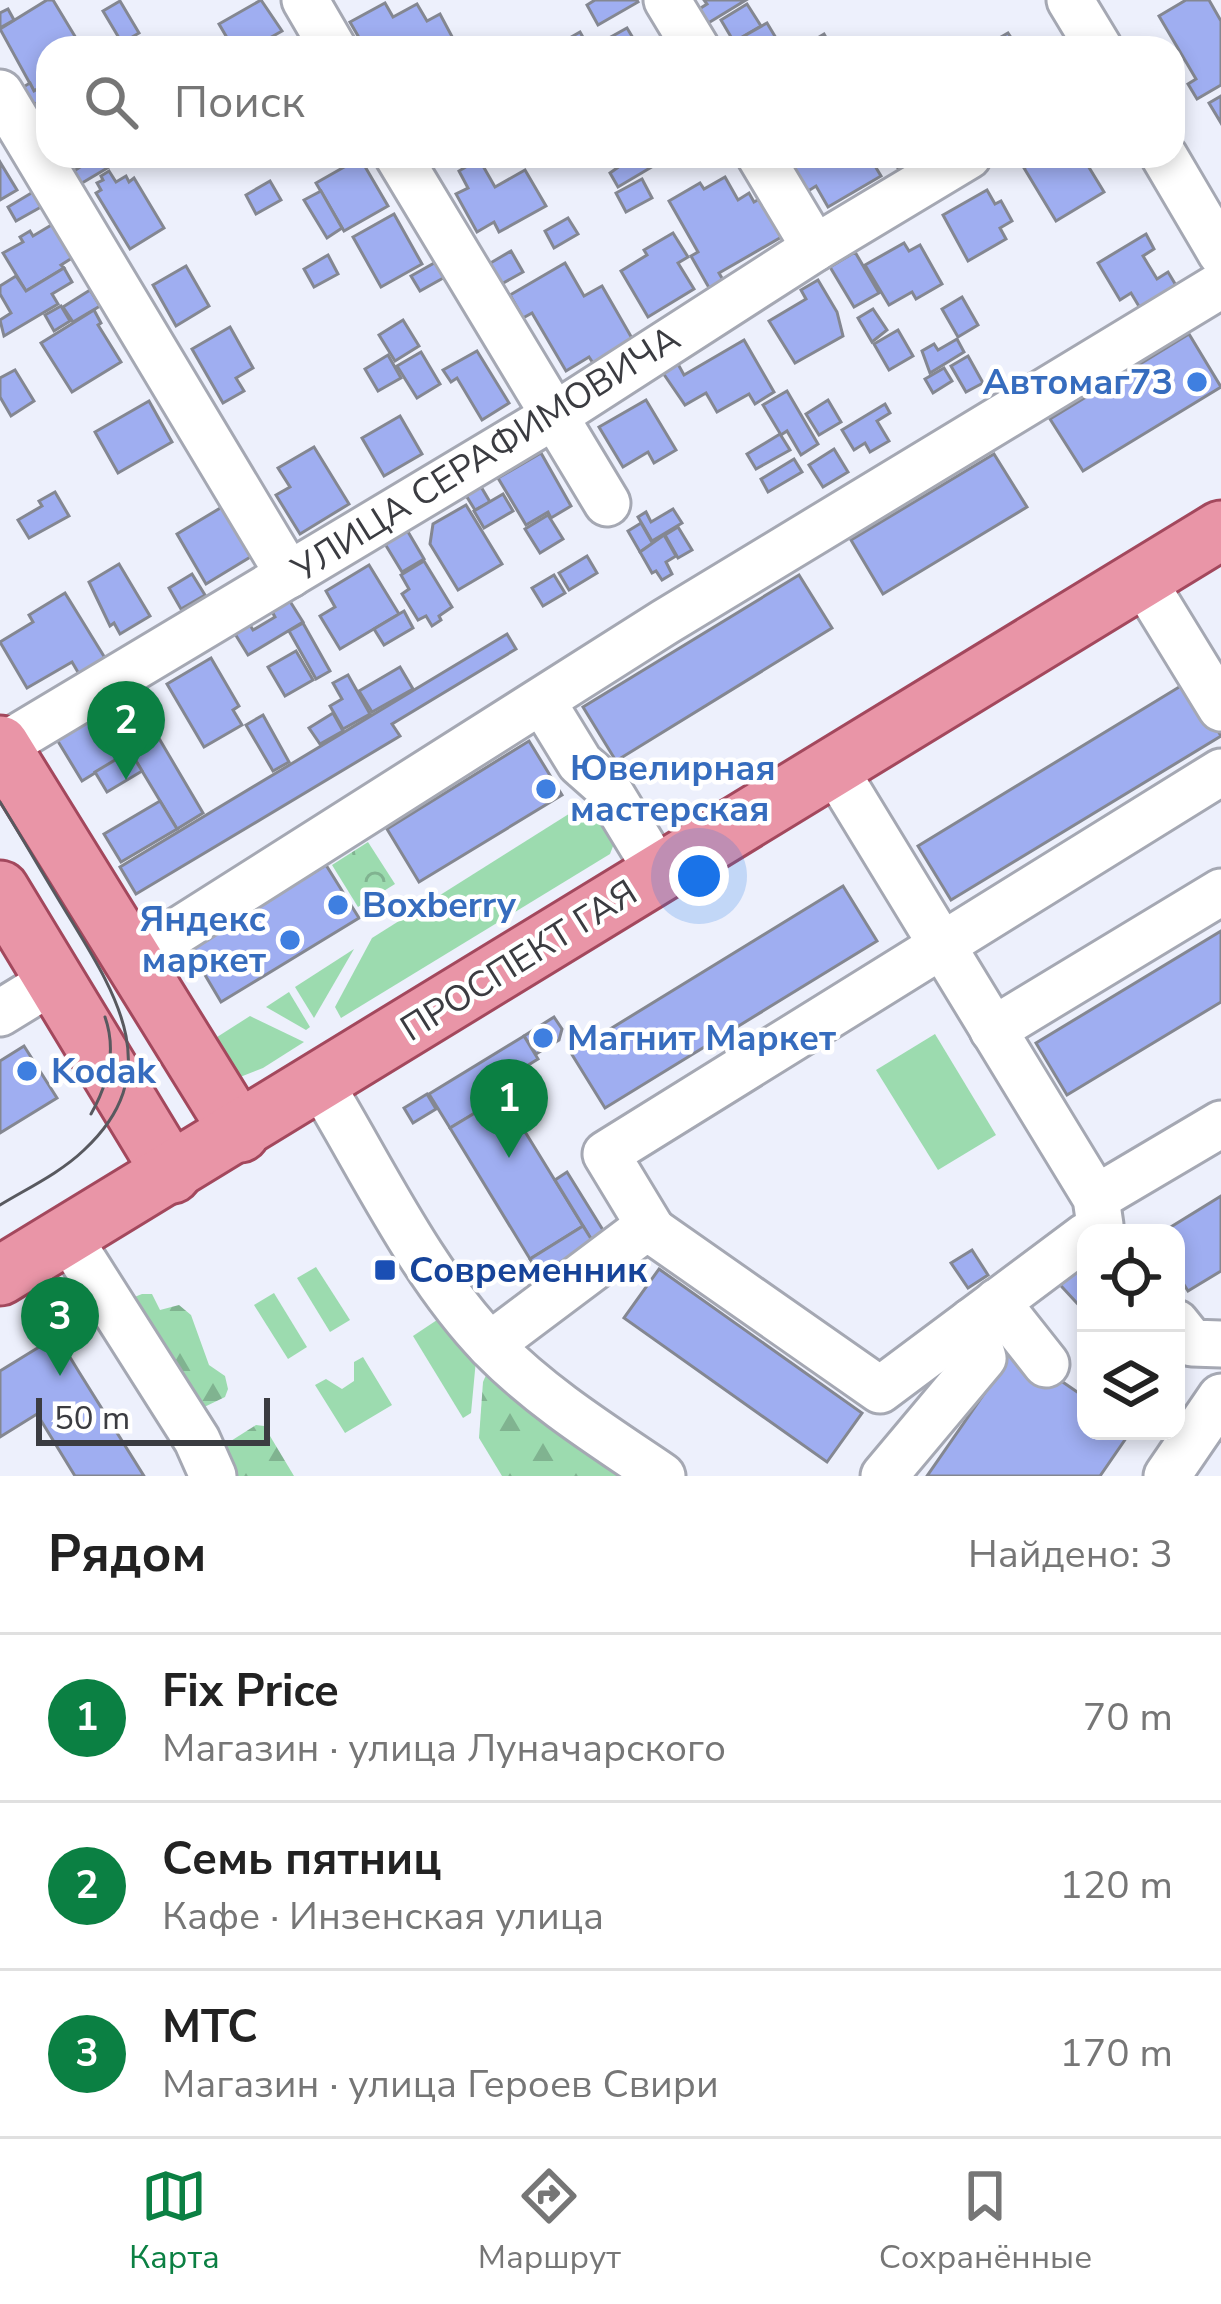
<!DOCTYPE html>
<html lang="ru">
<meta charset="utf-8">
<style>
:root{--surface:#fff;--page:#f6f6f6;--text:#222;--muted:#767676;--line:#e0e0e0;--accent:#0b8043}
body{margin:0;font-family:"Nunito Sans",sans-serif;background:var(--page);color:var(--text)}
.controls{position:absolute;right:36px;bottom:36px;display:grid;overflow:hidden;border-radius:24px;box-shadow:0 6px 18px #0003}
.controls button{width:108px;height:108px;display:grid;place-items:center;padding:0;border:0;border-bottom:3px solid var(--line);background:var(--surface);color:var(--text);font:60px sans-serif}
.scale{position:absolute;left:36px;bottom:30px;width:234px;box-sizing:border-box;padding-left:12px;border:6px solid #3b3c41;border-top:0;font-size:33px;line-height:42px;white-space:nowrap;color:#3b3c41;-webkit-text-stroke:9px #fff;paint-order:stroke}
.you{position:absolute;left:699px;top:876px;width:42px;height:42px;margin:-30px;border:9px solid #fff;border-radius:50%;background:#1a73e8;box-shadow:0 0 0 18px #1a73e833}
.badge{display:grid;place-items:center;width:78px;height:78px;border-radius:50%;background:var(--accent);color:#fff;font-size:39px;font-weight:700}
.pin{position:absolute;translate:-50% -99px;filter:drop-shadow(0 3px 6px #0008)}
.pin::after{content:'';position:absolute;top:63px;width:42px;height:36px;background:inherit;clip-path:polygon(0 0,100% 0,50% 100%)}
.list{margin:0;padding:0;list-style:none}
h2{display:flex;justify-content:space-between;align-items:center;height:156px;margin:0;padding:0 48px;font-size:51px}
h2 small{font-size:39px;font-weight:400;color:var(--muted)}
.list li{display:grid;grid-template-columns:78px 1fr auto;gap:36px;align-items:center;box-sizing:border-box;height:168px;padding:0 48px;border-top:3px solid var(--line)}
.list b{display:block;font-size:45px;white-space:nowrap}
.list p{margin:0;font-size:39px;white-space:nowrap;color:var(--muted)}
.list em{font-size:39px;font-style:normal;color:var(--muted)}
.icon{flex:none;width:66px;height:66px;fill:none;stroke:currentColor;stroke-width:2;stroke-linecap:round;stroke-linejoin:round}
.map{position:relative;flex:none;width:1221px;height:1476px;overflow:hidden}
.search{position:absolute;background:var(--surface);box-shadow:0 6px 18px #0003;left:36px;right:36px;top:36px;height:132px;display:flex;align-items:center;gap:30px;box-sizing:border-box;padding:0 42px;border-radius:36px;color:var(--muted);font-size:45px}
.sheet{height:660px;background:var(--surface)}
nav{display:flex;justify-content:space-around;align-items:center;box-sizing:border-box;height:168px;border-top:3px solid var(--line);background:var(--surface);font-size:33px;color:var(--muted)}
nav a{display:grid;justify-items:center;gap:6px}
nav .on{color:var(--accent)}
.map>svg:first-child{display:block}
</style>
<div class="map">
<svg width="1221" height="1476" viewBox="0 0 1221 1476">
<defs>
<pattern id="forest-firs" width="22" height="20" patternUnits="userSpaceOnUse" patternTransform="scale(3)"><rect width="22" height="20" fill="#9cdbaf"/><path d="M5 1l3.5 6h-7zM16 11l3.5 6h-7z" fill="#80b390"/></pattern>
<pattern id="park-crowns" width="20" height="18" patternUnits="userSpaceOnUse" patternTransform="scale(3)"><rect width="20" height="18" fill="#9cdbaf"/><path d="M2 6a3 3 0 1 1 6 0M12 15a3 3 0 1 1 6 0" fill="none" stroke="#80b390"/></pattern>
</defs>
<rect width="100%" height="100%" fill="#edf0fc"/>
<g fill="#9cdbaf">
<path d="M 591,800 L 615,841 L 610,854 L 341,1018 L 335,1007 L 372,938 Z"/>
<path d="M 354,949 L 314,1018 L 295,987 Z"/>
<path d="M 289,992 L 310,1027 L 306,1030 L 266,1007 Z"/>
<path d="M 250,1016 L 304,1042 L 263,1068 L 235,1079 L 203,1046 Z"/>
<path d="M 935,1034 L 996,1135 L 938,1170 L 876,1070 Z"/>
<path d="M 316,1267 L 350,1320 L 330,1332 L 297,1278 Z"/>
<path d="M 274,1293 L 307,1347 L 288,1359 L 254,1305 Z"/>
<path d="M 437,1320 L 476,1360 L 471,1413 L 463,1418 L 413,1336 Z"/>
<path d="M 363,1357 L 392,1405 L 345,1433 L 315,1385 L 326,1379 L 342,1389 L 354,1381 L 354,1362 Z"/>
</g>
<g fill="url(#forest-firs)">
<path d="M 142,1294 L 152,1294 L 160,1310 L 179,1305 L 191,1315 L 209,1365 L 225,1376 L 228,1389 L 225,1397 L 196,1411 L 127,1300 Z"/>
<path d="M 487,1373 L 629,1476 L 502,1476 L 479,1438 L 483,1382 Z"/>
<path d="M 256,1425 L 264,1426 L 294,1476 L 229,1476 L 223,1446 Z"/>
</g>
<path fill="url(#park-crowns)" d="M 368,842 L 395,884 L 358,907 L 332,865 Z"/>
<g fill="#9faef1" stroke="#848791" stroke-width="3">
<path d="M 47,0 L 53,0 L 82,48 L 48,48 L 48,83 L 34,91 L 0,29 Z"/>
<path d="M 261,0 L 282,31 L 252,48 L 233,48 L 219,24 Z"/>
<path d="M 595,0 L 637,0 L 638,2 L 598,25 L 587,5 Z"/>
<path d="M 704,0 L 746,0 L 705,25 L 696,11 L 707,4 Z"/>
<path d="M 1186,0 L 1209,0 L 1221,21 L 1221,85 L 1197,99 L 1188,84 L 1196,79 L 1159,16 Z"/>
<path d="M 120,1 L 139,33 L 122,43 L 103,11 Z"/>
<path d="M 385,3 L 393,17 L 417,4 L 427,21 L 440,14 L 456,44 L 448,48 L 365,48 L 350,22 Z"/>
<path d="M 747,4 L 761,26 L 734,42 L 721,20 Z"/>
<path d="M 8,9 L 14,20 L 0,28 L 0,13 Z"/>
<path d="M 767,23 L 782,48 L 733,48 L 730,44 Z"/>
<path d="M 627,28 L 639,48 L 591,48 Z"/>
<path d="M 580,32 L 589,48 L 552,48 Z"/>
<path d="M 1008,33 L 1018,48 L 982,48 Z"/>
<path d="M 824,34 L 832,48 L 801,48 Z"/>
<path d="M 30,83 L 34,91 L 48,83 L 48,96 L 24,111 L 13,93 Z"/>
<path d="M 1221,96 L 1221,123 L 1209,103 Z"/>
<path d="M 98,156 L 109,156 L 114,164 L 77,186 L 69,174 Z"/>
<path d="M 634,156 L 650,156 L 655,165 L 618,187 L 610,173 Z"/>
<path d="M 784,156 L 831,156 L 835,163 L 846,156 L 869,156 L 881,176 L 828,207 L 816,186 L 805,193 Z"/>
<path d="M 891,156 L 924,156 L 899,170 Z"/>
<path d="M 1044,156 L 1082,156 L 1104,192 L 1056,221 L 1024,168 Z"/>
<path d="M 360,158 L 388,206 L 344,231 L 316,183 Z"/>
<path d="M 479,159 L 495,187 L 525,170 L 546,206 L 499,232 L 494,222 L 477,232 L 456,194 L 468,188 L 459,171 Z"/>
<path d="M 0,162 L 17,190 L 0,200 Z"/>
<path d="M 109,171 L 116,182 L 126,176 L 129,182 L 134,178 L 164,228 L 130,249 L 96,193 L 101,190 L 97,183 L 103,180 L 101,176 Z"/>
<path d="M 725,177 L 738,200 L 749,193 L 754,202 L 763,197 L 785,235 L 719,273 L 726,285 L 712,293 L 691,256 L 698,252 L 669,201 L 700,183 L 704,189 Z"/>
<path d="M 642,179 L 652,198 L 626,212 L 616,193 Z"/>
<path d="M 270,181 L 281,200 L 256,214 L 246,195 Z"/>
<path d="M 987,190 L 995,204 L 1001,201 L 1012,221 L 1000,228 L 1006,239 L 968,261 L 943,215 Z"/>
<path d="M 321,191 L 342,228 L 327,238 L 304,200 Z"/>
<path d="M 33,192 L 41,207 L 16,221 L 8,207 Z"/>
<path d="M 394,214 L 422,264 L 381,287 L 353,237 Z"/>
<path d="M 568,218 L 578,234 L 554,248 L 545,231 Z"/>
<path d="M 53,224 L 72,258 L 61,265 L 64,268 L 26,291 L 3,253 L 23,242 L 20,237 L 30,231 L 33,236 Z"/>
<path d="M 673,233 L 688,257 L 678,263 L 694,289 L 648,317 L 621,271 L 647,255 L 644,250 Z"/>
<path d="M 1146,234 L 1154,249 L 1143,256 L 1157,279 L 1168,272 L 1180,292 L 1143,313 L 1131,293 L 1120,300 L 1098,263 Z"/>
<path d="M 904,243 L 909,251 L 920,245 L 942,284 L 916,299 L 912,292 L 889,305 L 865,265 Z"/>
<path d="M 511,251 L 523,272 L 498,286 L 487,265 Z"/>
<path d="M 855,252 L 879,293 L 854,307 L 830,267 Z"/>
<path d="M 328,255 L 338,274 L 314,287 L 304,269 Z"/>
<path d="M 436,262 L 445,277 L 420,291 L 411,276 Z"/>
<path d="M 565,263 L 584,296 L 602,286 L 633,340 L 593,363 L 589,357 L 566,371 L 532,313 L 523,318 L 510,295 Z"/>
<path d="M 186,266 L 209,306 L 176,326 L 153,285 Z"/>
<path d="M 64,268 L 72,282 L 52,294 L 58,304 L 4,336 L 0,320 L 11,313 L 0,294 L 0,286 L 16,276 L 26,291 Z"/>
<path d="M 818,280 L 837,312 L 843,336 L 795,363 L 769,321 L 806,299 L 801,290 Z"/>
<path d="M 90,290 L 100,306 L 73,322 L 63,307 Z"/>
<path d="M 962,297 L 978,325 L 958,337 L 942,309 Z"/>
<path d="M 61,306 L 70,321 L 54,331 L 45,315 Z"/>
<path d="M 873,309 L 887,330 L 872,342 L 858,318 Z"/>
<path d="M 94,310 L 101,323 L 98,325 L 121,362 L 72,392 L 41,343 Z"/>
<path d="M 403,320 L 419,346 L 395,361 L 379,335 Z"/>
<path d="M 230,327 L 253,368 L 236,378 L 244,391 L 223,403 L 192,349 Z"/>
<path d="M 898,330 L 913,356 L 889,370 L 874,344 Z"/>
<path d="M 1189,334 L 1221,387 L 1083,471 L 1050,419 Z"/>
<path d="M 957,339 L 964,352 L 930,373 L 922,351 L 934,344 L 938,350 Z"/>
<path d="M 744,340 L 774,392 L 755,404 L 749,394 L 717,412 L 706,393 L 685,405 L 663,373 L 678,364 L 684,375 Z"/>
<path d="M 477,351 L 509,403 L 482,420 L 457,378 L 451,382 L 443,370 Z"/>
<path d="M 421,352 L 440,384 L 417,398 L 397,366 Z"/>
<path d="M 388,355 L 401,378 L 378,391 L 365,369 Z"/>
<path d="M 968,356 L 983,383 L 966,392 L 951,366 Z"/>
<path d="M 944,368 L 952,381 L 933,393 L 925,379 Z"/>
<path d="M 15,370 L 34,401 L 11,416 L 0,397 L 0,378 Z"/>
<path d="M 787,391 L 818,444 L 801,455 L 787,431 L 781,435 L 763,405 Z"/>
<path d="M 646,400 L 676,450 L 654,463 L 648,452 L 623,467 L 599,427 Z"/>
<path d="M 828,400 L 841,422 L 819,435 L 806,414 Z"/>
<path d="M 149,401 L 172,442 L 118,473 L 95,432 Z"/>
<path d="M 885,404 L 890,413 L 877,421 L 889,441 L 870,452 L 865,443 L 854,450 L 842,430 Z"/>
<path d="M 400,416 L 422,454 L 384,476 L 362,438 Z"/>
<path d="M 780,434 L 790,450 L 756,469 L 747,454 Z"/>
<path d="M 314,447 L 349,504 L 300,534 L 276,495 L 290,487 L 278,468 Z"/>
<path d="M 834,449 L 848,472 L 823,487 L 809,465 Z"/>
<path d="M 541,453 L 571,506 L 551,518 L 548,512 L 526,525 L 498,478 Z"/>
<path d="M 994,454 L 1027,507 L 883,594 L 851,540 Z"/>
<path d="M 794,459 L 802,472 L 768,492 L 761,479 Z"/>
<path d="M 477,480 L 490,502 L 475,510 L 462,489 Z"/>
<path d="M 55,492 L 69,516 L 29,538 L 18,520 L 42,506 L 39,501 Z"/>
<path d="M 503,494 L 513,511 L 484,528 L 474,511 Z"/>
<path d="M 466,505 L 502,564 L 458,590 L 430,544 L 433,524 Z"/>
<path d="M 222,507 L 252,556 L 206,584 L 177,534 Z"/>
<path d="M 673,509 L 682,523 L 652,541 L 638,517 L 646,512 L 651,522 Z"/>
<path d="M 548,515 L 563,539 L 540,553 L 525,529 Z"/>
<path d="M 641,523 L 653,544 L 640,552 L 628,531 Z"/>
<path d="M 404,525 L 424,559 L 402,572 L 382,539 Z"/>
<path d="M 678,527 L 692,550 L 678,558 L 665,535 Z"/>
<path d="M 664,535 L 676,556 L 666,562 L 672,574 L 662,580 L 656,571 L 652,573 L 640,552 Z"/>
<path d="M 587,556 L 597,573 L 569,590 L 559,573 Z"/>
<path d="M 424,561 L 452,607 L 439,616 L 441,620 L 432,626 L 426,616 L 418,620 L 402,594 L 409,589 L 401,575 Z"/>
<path d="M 119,564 L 150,616 L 120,634 L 114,623 L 110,626 L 89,582 Z"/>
<path d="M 369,565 L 399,614 L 340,649 L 320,616 L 335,607 L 326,591 Z"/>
<path d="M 192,574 L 205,595 L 181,609 L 169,588 Z"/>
<path d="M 554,575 L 565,593 L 543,606 L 532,588 Z"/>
<path d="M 799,575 L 832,628 L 616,761 L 583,707 Z"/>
<path d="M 65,593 L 105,658 L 79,674 L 72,662 L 27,688 L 0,642 L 33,622 L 29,615 Z"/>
<path d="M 286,595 L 303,622 L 248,655 L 232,629 L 247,620 L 253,630 L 275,617 L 269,606 Z"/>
<path d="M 404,611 L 413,628 L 384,645 L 374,629 Z"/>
<path d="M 303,623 L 330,671 L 316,679 L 289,631 Z"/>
<path d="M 507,634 L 516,649 L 392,724 L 400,736 L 136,894 L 120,867 Z"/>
<path d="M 296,651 L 313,680 L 285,696 L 268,667 Z"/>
<path d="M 211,658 L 239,706 L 233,710 L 242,725 L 204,747 L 167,684 Z"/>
<path d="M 400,667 L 413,689 L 372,712 L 359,691 Z"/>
<path d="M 348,675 L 370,714 L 343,729 L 330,706 L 342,699 L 333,683 Z"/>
<path d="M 1189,681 L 1221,736 L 951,900 L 918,846 Z"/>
<path d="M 129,693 L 155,736 L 82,781 L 56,738 Z"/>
<path d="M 333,713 L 343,731 L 320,744 L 309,728 Z"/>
<path d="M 263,715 L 289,762 L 273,771 L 246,725 Z"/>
<path d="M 157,735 L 203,813 L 177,829 L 130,751 Z"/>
<path d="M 529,741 L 562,795 L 419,882 L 387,829 Z"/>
<path d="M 130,751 L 142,771 L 107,792 L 95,772 Z"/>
<path d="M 160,801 L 177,829 L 121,862 L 104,834 Z"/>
<path d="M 326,865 L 359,918 L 221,1002 L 189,948 Z"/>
<path d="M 843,886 L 877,941 L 605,1108 L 571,1053 Z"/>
<path d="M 1221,931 L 1221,1002 L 1067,1095 L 1036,1043 Z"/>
<path d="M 554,1017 L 562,1029 L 559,1040 L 536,1054 L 524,1036 Z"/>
<path d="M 524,1036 L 538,1059 L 478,1096 L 485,1107 L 450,1128 L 429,1094 Z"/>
<path d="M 24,1046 L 57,1098 L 0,1133 L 0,1061 Z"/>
<path d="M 427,1094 L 436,1109 L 413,1123 L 404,1108 Z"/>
<path d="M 503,1096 L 583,1226 L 530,1259 L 450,1128 Z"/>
<path d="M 567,1172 L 606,1235 L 593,1242 L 555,1180 Z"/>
<path d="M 1221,1196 L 1221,1271 L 1188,1291 L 1176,1272 L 1176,1233 L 1161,1233 Z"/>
<path d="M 583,1226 L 593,1242 L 555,1282 L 548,1270 L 540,1275 L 530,1259 Z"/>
<path d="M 972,1250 L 988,1275 L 968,1288 L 951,1263 Z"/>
<path d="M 1086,1264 L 1086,1313 L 1051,1275 Z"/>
<path d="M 659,1269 L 862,1413 L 827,1462 L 624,1318 Z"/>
<path d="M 57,1336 L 79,1372 L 144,1476 L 75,1476 L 37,1414 L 0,1437 L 0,1371 Z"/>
<path d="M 1003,1341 L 1086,1398 L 1086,1431 L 1131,1431 L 1100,1476 L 927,1476 L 1002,1368 L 990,1360 Z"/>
</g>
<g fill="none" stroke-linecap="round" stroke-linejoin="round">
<defs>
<g id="minor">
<path d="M 305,0 L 333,48"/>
<path d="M 667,0 L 696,48"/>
<path d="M 1070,0 L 1099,48"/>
<path d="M 0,93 L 289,575"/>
<path d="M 398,156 L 607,503"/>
<path d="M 760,156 L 815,248"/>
<path d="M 1164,156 L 1221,253"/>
<path d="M 1142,579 L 1221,708"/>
<path d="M 542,701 L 580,763 L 606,786 L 660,875"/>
<path d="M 1,747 L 554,416 L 815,248 L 968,156"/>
<path d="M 834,768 L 1096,1198 L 1100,1225"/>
<path d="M 132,960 L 665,622 L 1221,285"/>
<path d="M 0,1013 L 54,980"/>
<path d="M 993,1030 L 1221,892"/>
<path d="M 320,1083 C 372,1169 422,1275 492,1347 C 542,1398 603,1436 662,1476"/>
<path d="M 1096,1198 L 1221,1124"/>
<path d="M 652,1230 L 606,1154 L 1221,772"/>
<path d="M 67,1235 L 197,1440 L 213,1476"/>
<path d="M 997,1302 L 1046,1364"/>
<path d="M 1176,1323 L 1192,1343 L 1221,1344"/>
<path d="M 490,1345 L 647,1227 L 880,1390 L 1086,1236"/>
<path d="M 884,1476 L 983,1358 L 972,1321"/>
<path d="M 1167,1476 L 1221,1397"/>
</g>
<g id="major">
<path d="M 0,745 L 240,1133"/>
<path d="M 0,890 L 172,1174"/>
<path d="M 0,1276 L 1221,530"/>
</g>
</defs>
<use href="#minor" stroke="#a5a8b3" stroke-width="51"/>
<use href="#major" stroke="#a3485d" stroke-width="63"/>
<use href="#minor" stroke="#fff" stroke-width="45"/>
<use href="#major" stroke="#e995a7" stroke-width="57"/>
<g stroke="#58595f" stroke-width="3">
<path d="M 0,802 C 24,841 47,881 71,920 C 118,997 166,1074 84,1150 C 60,1173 28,1188 0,1205"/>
<path d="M 91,1114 C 108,1084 117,1051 105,1017"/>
</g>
</g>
<g fill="#3f7fe0" stroke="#fff" stroke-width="4.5">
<circle cx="1197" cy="382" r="12"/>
<circle cx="546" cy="789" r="12"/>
<circle cx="338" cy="905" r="12"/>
<circle cx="290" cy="940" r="12"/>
<circle cx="543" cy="1038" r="12"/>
<circle cx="27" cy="1071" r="12"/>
</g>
<rect fill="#1a4fb4" stroke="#fff" stroke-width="4.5" x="373" y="1258" width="24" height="24" rx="6"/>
<g text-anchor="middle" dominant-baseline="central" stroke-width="9" stroke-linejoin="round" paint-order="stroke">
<g font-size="36" font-weight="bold" fill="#366cbe" stroke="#fff" text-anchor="start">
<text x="1173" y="382" text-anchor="end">Автомаг73</text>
<text x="570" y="768">Ювелирная<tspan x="570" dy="41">мастерская</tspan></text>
<text x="362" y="905">Boxberry</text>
<text x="266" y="919" text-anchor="end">Яндекс<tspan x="266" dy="41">маркет</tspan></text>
<text x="567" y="1038">Магнит Маркет</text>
<text x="51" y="1071">Kodak</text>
</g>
<g font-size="36" fill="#3b3c41" stroke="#fff">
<text transform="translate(486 454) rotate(-32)">УЛИЦА СЕРАФИМОВИЧА</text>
<text transform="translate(519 961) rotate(-32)">ПРОСПЕКТ ГАЯ</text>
</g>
<g font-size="36" font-weight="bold" fill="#164399" stroke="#fff" text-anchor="start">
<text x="409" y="1270">Современник</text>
</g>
</g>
</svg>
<div class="controls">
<button><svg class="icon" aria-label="locate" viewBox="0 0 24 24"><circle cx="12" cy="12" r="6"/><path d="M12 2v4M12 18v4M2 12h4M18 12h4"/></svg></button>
<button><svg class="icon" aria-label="layers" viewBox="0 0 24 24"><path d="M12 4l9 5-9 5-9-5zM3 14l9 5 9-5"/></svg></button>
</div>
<div class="scale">50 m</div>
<div class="you"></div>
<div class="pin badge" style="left:509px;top:1158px">1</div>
<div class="pin badge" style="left:126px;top:780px">2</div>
<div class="pin badge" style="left:60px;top:1376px">3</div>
<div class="search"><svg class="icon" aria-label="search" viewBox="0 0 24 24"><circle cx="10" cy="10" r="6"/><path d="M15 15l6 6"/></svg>Поиск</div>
</div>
<section class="sheet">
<h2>Рядом<small>Найдено: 3</small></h2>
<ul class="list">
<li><span class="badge">1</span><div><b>Fix Price</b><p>Магазин · улица Луначарского</p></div><em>70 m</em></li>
<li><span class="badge">2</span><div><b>Семь пятниц</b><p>Кафе · Инзенская улица</p></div><em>120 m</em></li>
<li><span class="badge">3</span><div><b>МТС</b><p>Магазин · улица Героев Свири</p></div><em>170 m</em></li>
</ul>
</section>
<nav>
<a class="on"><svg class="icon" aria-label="map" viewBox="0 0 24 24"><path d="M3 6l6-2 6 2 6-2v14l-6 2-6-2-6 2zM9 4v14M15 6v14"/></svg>Карта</a>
<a><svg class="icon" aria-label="directions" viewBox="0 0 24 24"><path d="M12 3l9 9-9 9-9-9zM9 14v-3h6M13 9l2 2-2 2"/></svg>Маршрут</a>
<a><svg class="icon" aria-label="saved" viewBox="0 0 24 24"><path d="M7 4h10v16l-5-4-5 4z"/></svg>Сохранённые</a>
</nav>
